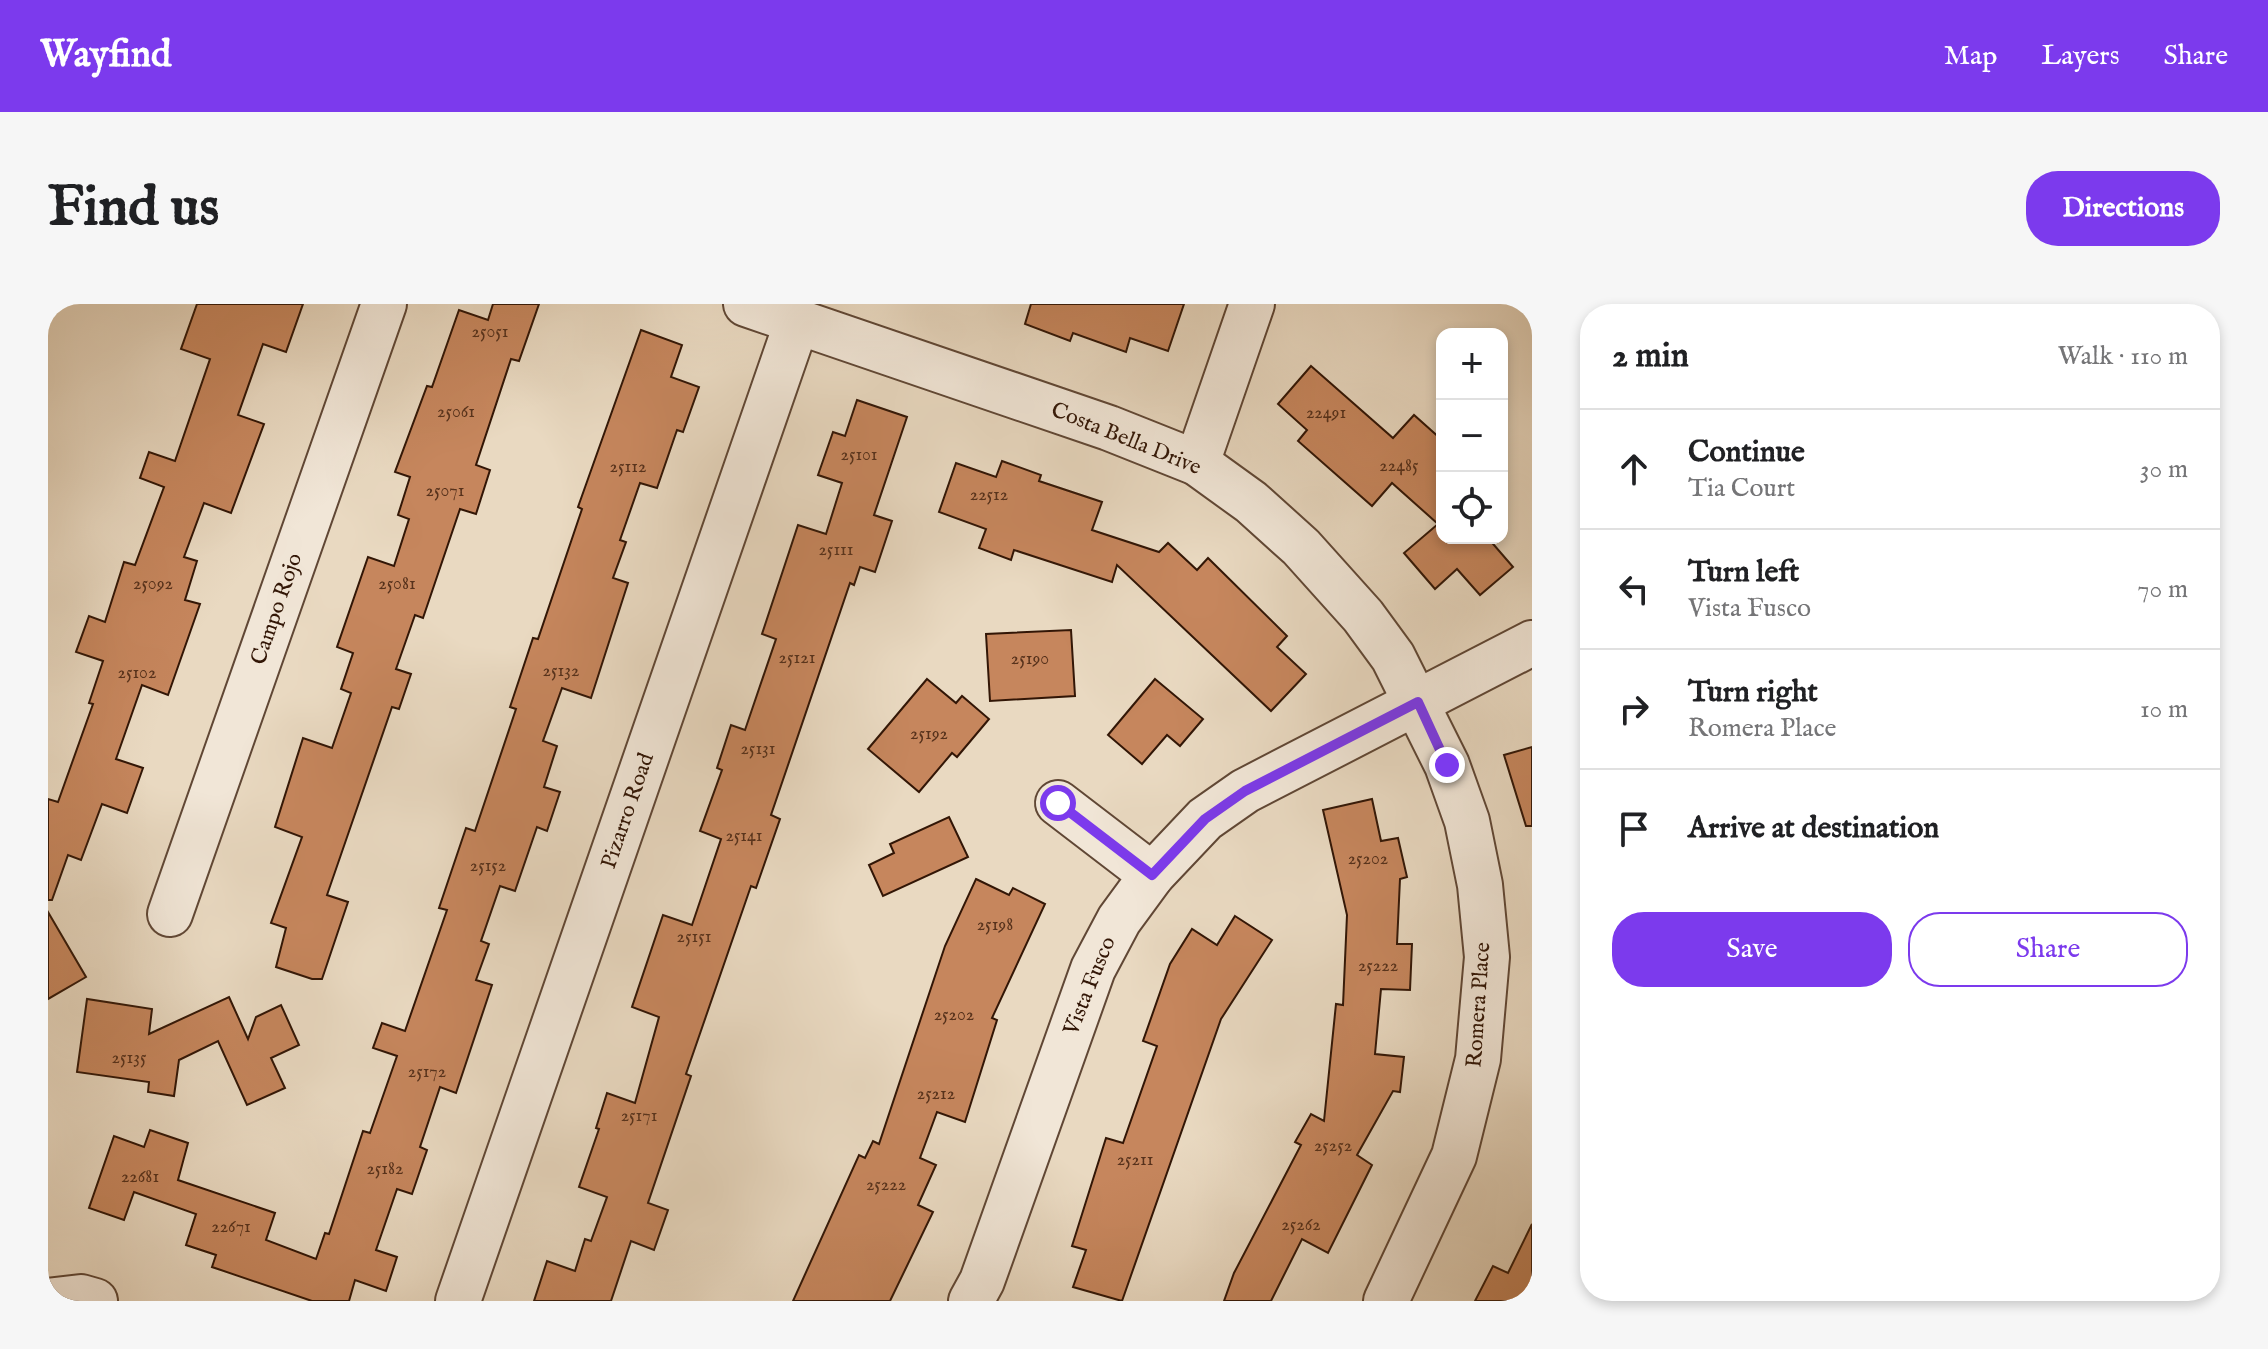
<!DOCTYPE html>
<meta charset="utf-8">
<style>
:root{--surface:#fff;--page:#f6f6f6;--text:#202124;--muted:#757577;--line:#e0e0e0;--accent:#7c3aed}
body{margin:0;font-family:"IM FELL English",serif;background:var(--page);color:var(--text)}
.controls{position:absolute;right:24px;top:24px;display:grid;overflow:hidden;border-radius:16px;box-shadow:0 4px 12px #0003}
.controls button{width:72px;height:72px;display:grid;place-items:center;padding:0;border:0;border-bottom:2px solid var(--line);background:var(--surface);color:var(--text);font:40px sans-serif}
.stop{position:absolute;width:24px;height:24px;margin:-18px;border:6px solid #7c3aed;border-radius:50%;background:#fff}
.stop.end{background:#7c3aed;border-color:#fff;box-shadow:0 2px 8px #0008}
.list{margin:0;padding:0;list-style:none}
h2{display:flex;justify-content:space-between;align-items:center;height:104px;margin:0;padding:0 32px;font-size:34px}
h2 small{font-size:26px;font-weight:400;color:var(--muted)}
.list li{display:grid;grid-template-columns:52px 1fr auto;gap:24px;align-items:center;box-sizing:border-box;height:120px;padding:0 32px;border-top:2px solid var(--line)}
.list b{display:block;font-size:30px;white-space:nowrap}
.list p{margin:0;font-size:26px;white-space:nowrap;color:var(--muted)}
.list em{font-size:26px;font-style:normal;color:var(--muted)}
.actions{display:flex;gap:16px;padding:24px 32px}
.actions a{flex:1;padding:18px 0;border:2px solid var(--accent);border-radius:32px;text-align:center;font-size:28px;color:var(--accent)}
.actions .main{background:var(--accent);color:#fff}
.icon{flex:none;width:44px;height:44px;fill:none;stroke:currentColor;stroke-width:2;stroke-linecap:round;stroke-linejoin:round}
.map{position:relative;flex:none;width:1484px;height:997px;overflow:hidden;border-radius:32px}
header{display:flex;align-items:center;gap:48px;box-sizing:border-box;height:112px;padding:0 40px;background:var(--accent);color:#fff}
header strong{font-size:38px}
nav{display:flex;gap:44px;margin-inline-start:auto;font-size:28px}
.intro{display:flex;align-items:center;justify-content:space-between;box-sizing:border-box;height:192px;padding:0 48px}
h1{margin:0;font-size:56px}
.button{padding:20px 36px;border-radius:32px;background:var(--accent);color:#fff;font-size:28px;font-weight:700}
main{display:flex;gap:48px;padding:0 48px}
aside{flex:1;background:var(--surface);border-radius:32px;box-shadow:0 4px 12px #0003}
.map>svg:first-child{display:block}
</style>
<header>
<strong>Wayfind</strong>
<nav><a>Map</a><a>Layers</a><a>Share</a></nav>
</header>
<div class="intro"><h1>Find us</h1><a class="button">Directions</a></div>
<main>
<div class="map">
<svg width="1484" height="997" viewBox="0 0 1484 997">
<rect width="100%" height="100%" fill="#e9d9c1"/>
<filter id="stains"><feTurbulence type="fractalNoise" baseFrequency=".0025" numOctaves="4"/><feColorMatrix values="0 0 0 0 .2 0 0 0 0 .09 0 0 0 0 .02 0 0 0 .5 -.17"/></filter>
<radialGradient id="worn" r=".72"><stop offset=".6" stop-color="#630" stop-opacity="0"/><stop offset="1" stop-color="#630" stop-opacity=".3"/></radialGradient>
<g fill="#c6865d" stroke="#321606" stroke-width="2">
<path d="M 149,0 L 255,0 L 238,48 L 215,40 L 190,111 L 216,120 L 183,209 L 156,199 L 136,253 L 149,257 L 137,296 L 152,300 L 120,391 L 94,381 L 68,455 L 95,464 L 79,509 L 54,500 L 33,556 L 20,551 L 4,596 L 0,596 L 0,495 L 10,498 L 45,400 L 41,399 L 55,357 L 28,348 L 41,312 L 57,318 L 76,258 L 87,261 L 116,183 L 92,174 L 101,148 L 127,157 L 162,55 L 133,45 Z"/>
<path d="M 445,0 L 491,0 L 471,57 L 463,55 L 428,161 L 442,166 L 428,210 L 412,205 L 375,314 L 367,311 L 348,365 L 363,370 L 351,405 L 344,403 L 279,591 L 300,598 L 274,675 L 264,675 L 228,663 L 238,624 L 223,619 L 254,533 L 227,523 L 255,434 L 284,444 L 303,389 L 293,385 L 305,349 L 289,343 L 320,253 L 346,262 L 361,215 L 350,211 L 362,173 L 347,168 L 379,82 L 384,83 L 411,6 L 440,16 Z"/>
<path d="M 983,0 L 1136,0 L 1120,47 L 1082,34 L 1078,48 L 1025,29 L 1022,37 L 977,20 Z"/>
<path d="M 593,26 L 634,41 L 623,73 L 651,83 L 635,128 L 629,126 L 609,184 L 592,179 L 572,236 L 578,238 L 565,274 L 580,279 L 543,394 L 514,384 L 495,437 L 509,442 L 496,483 L 512,488 L 499,527 L 489,523 L 467,587 L 452,582 L 433,637 L 441,640 L 428,676 L 444,681 L 408,789 L 392,783 L 372,843 L 379,846 L 364,890 L 349,885 L 328,946 L 349,953 L 338,987 L 307,976 L 301,997 L 264,997 L 164,963 L 168,951 L 138,941 L 148,910 L 86,888 L 76,916 L 41,904 L 66,832 L 96,843 L 102,826 L 140,839 L 130,876 L 227,909 L 218,936 L 268,955 L 277,929 L 281,930 L 315,827 L 322,829 L 349,752 L 325,744 L 334,719 L 357,727 L 399,606 L 391,604 L 418,524 L 427,527 L 468,405 L 462,403 L 485,334 L 490,335 L 534,205 L 530,203 Z"/>
<path d="M 1263,62 L 1345,134 L 1366,111 L 1394,136 L 1394,234 L 1440,234 L 1465,263 L 1432,291 L 1409,265 L 1387,285 L 1356,249 L 1390,220 L 1344,179 L 1324,202 L 1250,137 L 1259,126 L 1230,100 Z"/>
<path d="M 809,96 L 859,113 L 826,211 L 844,217 L 827,268 L 812,263 L 806,281 L 802,279 L 723,511 L 732,515 L 708,584 L 703,582 L 638,770 L 643,772 L 600,899 L 620,906 L 606,946 L 583,937 L 563,997 L 486,997 L 499,957 L 527,967 L 537,935 L 543,937 L 559,893 L 531,883 L 551,825 L 548,824 L 559,789 L 587,799 L 611,713 L 584,703 L 615,611 L 644,621 L 673,535 L 652,527 L 674,466 L 669,464 L 683,421 L 697,426 L 728,335 L 714,330 L 750,221 L 778,230 L 794,179 L 770,171 L 785,128 L 797,132 Z"/>
<path d="M 954,157 L 993,171 L 991,177 L 1054,198 L 1044,226 L 1111,248 L 1120,239 L 1149,266 L 1160,254 L 1239,332 L 1229,343 L 1258,370 L 1223,407 L 1069,261 L 1064,278 L 966,246 L 963,256 L 931,244 L 938,225 L 891,208 L 908,159 L 948,173 Z"/>
<path d="M 1023,326 L 1027,392 L 942,397 L 938,330 Z"/>
<path d="M 879,375 L 908,399 L 914,392 L 941,415 L 909,453 L 904,449 L 871,488 L 820,445 Z"/>
<path d="M 1107,375 L 1155,415 L 1132,442 L 1119,431 L 1094,460 L 1060,431 Z"/>
<path d="M 1484,443 L 1484,522 L 1478,522 L 1456,451 Z"/>
<path d="M 1324,495 L 1333,537 L 1350,534 L 1359,573 L 1352,575 L 1349,640 L 1364,640 L 1362,686 L 1333,685 L 1327,750 L 1356,753 L 1352,788 L 1345,787 L 1309,851 L 1324,861 L 1280,949 L 1254,935 L 1223,997 L 1176,997 L 1186,969 L 1253,841 L 1247,838 L 1263,810 L 1276,817 L 1288,700 L 1295,701 L 1299,611 L 1275,506 Z"/>
<path d="M 901,513 L 920,553 L 835,592 L 821,561 L 846,549 L 842,540 Z"/>
<path d="M 928,575 L 961,591 L 965,584 L 997,600 L 944,714 L 949,716 L 917,818 L 889,808 L 872,854 L 888,861 L 870,901 L 885,908 L 842,997 L 745,997 L 811,851 L 817,854 L 825,837 L 831,840 L 897,642 Z"/>
<path d="M 0,608 L 38,673 L 0,695 Z"/>
<path d="M 1187,612 L 1224,636 L 1173,715 L 1074,997 L 1025,983 L 1038,946 L 1024,942 L 1058,834 L 1075,839 L 1109,742 L 1095,737 L 1122,660 L 1144,625 L 1169,641 Z"/>
<path d="M 181,693 L 200,735 L 208,713 L 233,701 L 251,741 L 223,754 L 237,784 L 199,801 L 170,737 L 131,756 L 126,792 L 100,788 L 101,778 L 29,768 L 39,695 L 104,705 L 101,730 Z"/>
<path d="M 1484,920 L 1484,997 L 1427,997 L 1445,962 L 1460,969 Z"/>
</g>
<g fill="none" stroke-linecap="round" stroke-linejoin="round">
<defs>
<g id="minor">
<path d="M 698,0 L 1061,124 L 1149,159 L 1203,198 L 1253,243 L 1315,312 L 1345,353 L 1399,461 L 1419,517 L 1432,581 L 1439,653 L 1430,755 L 1406,852 L 1338,997"/>
<path d="M 1149,159 L 1204,0"/>
<path d="M 1010,499 L 1104,571"/>
<path d="M 122,610 L 336,0"/>
<path d="M 0,997 L 33,993 L 47,997"/>
<path d="M 410,997 L 749,18"/>
<path d="M 923,997 L 934,977 L 1045,665 L 1071,616 L 1104,571 L 1157,515 L 1197,487 L 1484,339"/>
</g>
</defs>
<use href="#minor" stroke="#604735" stroke-width="48"/>
<use href="#minor" stroke="#f1e6d7" stroke-width="44"/>
</g>
<g fill="none" stroke-linecap="round" stroke-linejoin="round">
<path stroke="#7c3aed" stroke-width="10" d="M 1010,499 L 1104,571 L 1157,515 L 1197,487 L 1370,398 L 1399,461"/>
</g>
<g text-anchor="middle" dominant-baseline="central" stroke-width="7" stroke-linejoin="round" paint-order="stroke">
<g font-size="18" fill="#57321c">
<text x="442" y="28">25051</text>
<text x="408" y="108">25061</text>
<text x="1278" y="109">22491</text>
<text x="811" y="151">25101</text>
<text x="1351" y="162">22485</text>
<text x="580" y="163">25112</text>
<text x="397" y="187">25071</text>
<text x="941" y="191">22512</text>
<text x="788" y="246">25111</text>
<text x="105" y="280">25092</text>
<text x="349" y="280">25081</text>
<text x="749" y="354">25121</text>
<text x="982" y="355">25190</text>
<text x="513" y="367">25132</text>
<text x="89" y="369">25102</text>
<text x="881" y="430">25192</text>
<text x="710" y="445">25131</text>
<text x="696" y="532">25141</text>
<text x="1320" y="555">25202</text>
<text x="440" y="562">25152</text>
<text x="947" y="621">25198</text>
<text x="646" y="633">25151</text>
<text x="1330" y="662">25222</text>
<text x="906" y="711">25202</text>
<text x="81" y="754">25135</text>
<text x="379" y="768">25172</text>
<text x="888" y="790">25212</text>
<text x="591" y="812">25171</text>
<text x="1285" y="842">25252</text>
<text x="1087" y="856">25211</text>
<text x="337" y="865">25182</text>
<text x="92" y="873">22681</text>
<text x="838" y="881">25222</text>
<text x="1253" y="921">25262</text>
<text x="183" y="923">22671</text>
</g>
<g font-size="22" fill="#321606" stroke="#f1e6d7">
<text transform="translate(1078 135) rotate(22)">Costa Bella Drive</text>
<text transform="translate(229 305) rotate(-71)">Campo Rojo</text>
<text transform="translate(580 507) rotate(-71)">Pizarro Road</text>
<text transform="translate(1042 682) rotate(-68)">Vista Fusco</text>
<text transform="translate(1431 701) rotate(-86)">Romera Place</text>
</g>
</g>
<rect width="100%" height="100%" filter="url(#stains)"/>
<rect width="100%" height="100%" fill="url(#worn)"/>
</svg>
<div class="controls">
<button>+</button>
<button>−</button>
<button><svg class="icon" aria-label="locate" viewBox="0 0 24 24"><circle cx="12" cy="12" r="6"/><path d="M12 2v4M12 18v4M2 12h4M18 12h4"/></svg></button>
</div>
<div class="stop" style="left:1010px;top:499px"></div>
<div class="stop end" style="left:1399px;top:461px"></div>
</div>
<aside>
<h2>2 min<small>Walk · 110 m</small></h2>
<ul class="list">
<li><svg class="icon" aria-label="ahead" viewBox="0 0 24 24"><path d="M12 20V5M6 11l6-6 6 6"/></svg><div><b>Continue</b><p>Tia Court</p></div><em>30 m</em></li>
<li><svg class="icon" aria-label="left" viewBox="0 0 24 24"><path d="M17 20v-9H6M10 6l-5 5 5 5"/></svg><div><b>Turn left</b><p>Vista Fusco</p></div><em>70 m</em></li>
<li><svg class="icon" aria-label="right" viewBox="0 0 24 24"><path d="M7 20v-9h11M14 6l5 5-5 5"/></svg><div><b>Turn right</b><p>Romera Place</p></div><em>10 m</em></li>
<li><svg class="icon" aria-label="arrive" viewBox="0 0 24 24"><path d="M6 21V4h12l-3 4 3 4H6"/></svg><div><b>Arrive at destination</b></div></li>
</ul>
<div class="actions"><a class="main">Save</a><a>Share</a></div>
</aside>
</main>
